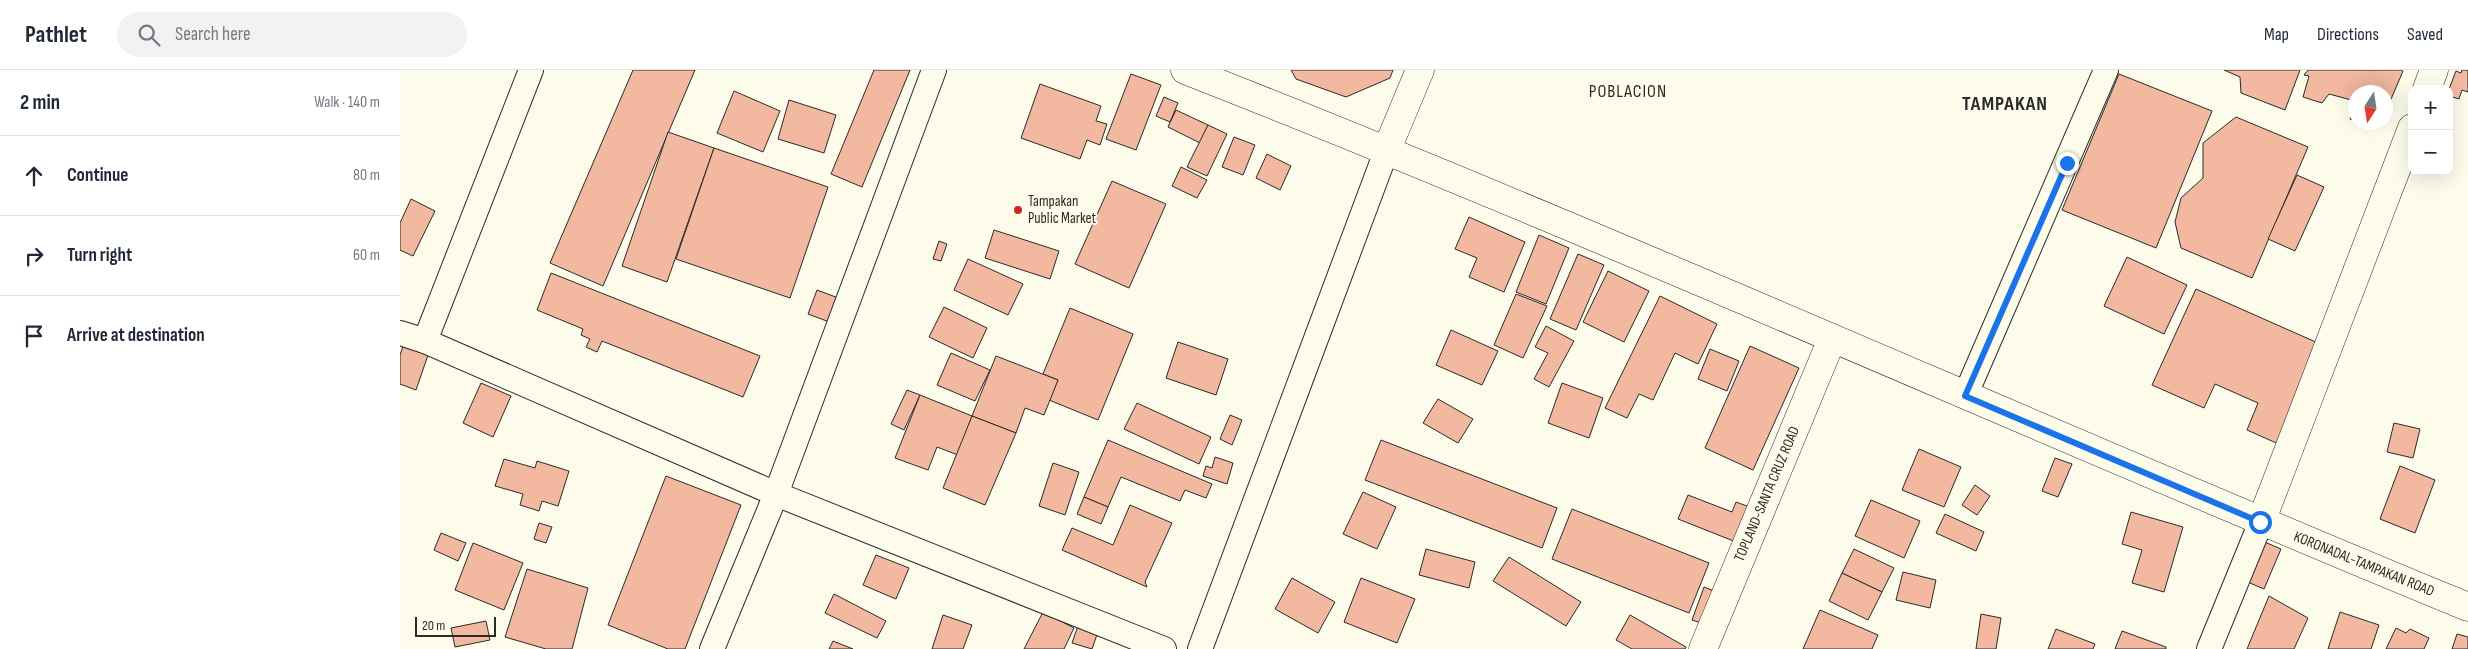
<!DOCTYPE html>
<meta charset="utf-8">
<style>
:root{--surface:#fff;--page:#f2f2f3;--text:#1f2937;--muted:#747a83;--line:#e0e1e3}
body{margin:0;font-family:"Sofia Sans Condensed",sans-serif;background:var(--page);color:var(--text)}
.controls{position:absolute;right:15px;top:15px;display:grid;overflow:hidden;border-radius:10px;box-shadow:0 5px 20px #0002}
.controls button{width:45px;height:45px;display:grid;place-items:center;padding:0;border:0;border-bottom:1px solid var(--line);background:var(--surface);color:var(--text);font:25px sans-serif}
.compass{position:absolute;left:1948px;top:15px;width:45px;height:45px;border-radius:50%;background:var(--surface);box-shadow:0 5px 20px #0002;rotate:192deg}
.scale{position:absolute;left:15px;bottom:12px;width:81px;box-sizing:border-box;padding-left:5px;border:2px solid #2b2b2b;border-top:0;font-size:14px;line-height:18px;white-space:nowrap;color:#2b2b2b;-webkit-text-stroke:4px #fdfbea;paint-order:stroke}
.stop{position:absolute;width:15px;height:15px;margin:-11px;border:4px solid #1a73e8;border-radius:50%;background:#fff}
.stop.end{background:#1a73e8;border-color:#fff;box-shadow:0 1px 5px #0008}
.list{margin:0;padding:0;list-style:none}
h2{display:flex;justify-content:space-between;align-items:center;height:65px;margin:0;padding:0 20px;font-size:21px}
h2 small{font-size:16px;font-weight:400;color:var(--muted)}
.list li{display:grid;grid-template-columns:32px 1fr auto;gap:15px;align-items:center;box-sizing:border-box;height:80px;padding:0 20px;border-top:1px solid var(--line)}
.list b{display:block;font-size:19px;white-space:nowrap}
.list em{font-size:16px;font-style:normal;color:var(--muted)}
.icon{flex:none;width:28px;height:28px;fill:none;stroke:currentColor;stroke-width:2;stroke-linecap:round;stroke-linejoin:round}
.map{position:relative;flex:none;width:2068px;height:579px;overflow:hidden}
header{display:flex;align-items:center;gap:30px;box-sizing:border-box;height:70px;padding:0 25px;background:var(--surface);border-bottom:1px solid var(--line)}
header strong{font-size:24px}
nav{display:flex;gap:28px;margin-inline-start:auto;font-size:18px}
.search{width:350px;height:45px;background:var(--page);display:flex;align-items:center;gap:12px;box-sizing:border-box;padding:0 18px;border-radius:28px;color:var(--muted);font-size:19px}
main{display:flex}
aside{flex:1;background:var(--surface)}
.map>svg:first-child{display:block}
</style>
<header>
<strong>Pathlet</strong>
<div class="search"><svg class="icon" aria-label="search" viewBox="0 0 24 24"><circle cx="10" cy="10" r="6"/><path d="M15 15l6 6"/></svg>Search here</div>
<nav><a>Map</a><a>Directions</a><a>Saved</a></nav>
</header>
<main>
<aside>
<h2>2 min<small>Walk · 140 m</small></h2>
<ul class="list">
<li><svg class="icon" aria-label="ahead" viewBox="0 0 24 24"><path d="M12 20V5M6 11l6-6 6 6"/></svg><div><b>Continue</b></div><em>80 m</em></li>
<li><svg class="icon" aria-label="right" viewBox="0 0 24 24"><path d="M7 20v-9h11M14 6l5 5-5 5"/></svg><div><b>Turn right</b></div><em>60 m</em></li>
<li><svg class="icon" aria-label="arrive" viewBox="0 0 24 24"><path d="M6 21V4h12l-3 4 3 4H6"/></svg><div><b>Arrive at destination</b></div></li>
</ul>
</aside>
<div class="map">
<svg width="2068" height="579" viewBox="0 0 2068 579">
<rect width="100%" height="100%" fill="#fdfbea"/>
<g fill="#f2b8a0" stroke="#2b2b2b">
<path d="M 233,0 L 295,0 L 203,216 L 150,193 Z"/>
<path d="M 474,0 L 510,0 L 462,117 L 431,104 Z"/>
<path d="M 891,0 L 993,0 L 990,8 L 946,27 L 896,9 Z"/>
<path d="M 1824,0 L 1900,0 L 1885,40 L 1841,23 L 1840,7 Z"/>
<path d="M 1908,0 L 2001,0 L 2003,1 L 1986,41 L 1986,22 L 1956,22 L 1956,51 L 1950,49 L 1955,31 L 1929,24 L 1922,33 L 1903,27 L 1909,6 L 1904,5 Z"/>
<path d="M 2062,0 L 2068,0 L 2068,22 L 2062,20 L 2059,29 L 2049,26 L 2049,19 L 2056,1 L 2061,3 Z"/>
<path d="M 731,4 L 761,15 L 736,80 L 706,69 Z"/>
<path d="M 1719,4 L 1812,41 L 1756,178 L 1662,140 Z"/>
<path d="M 640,14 L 701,36 L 696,51 L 707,54 L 700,75 L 687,70 L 680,89 L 621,68 Z"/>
<path d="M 334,21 L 380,41 L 363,82 L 317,63 Z"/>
<path d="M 764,27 L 778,33 L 770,52 L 756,46 Z"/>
<path d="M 389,30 L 436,45 L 424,83 L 378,69 Z"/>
<path d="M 776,40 L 808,55 L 800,73 L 768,57 Z"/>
<path d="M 1836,47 L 1908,77 L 1852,208 L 1781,178 L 1775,152 L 1781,128 L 1803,108 L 1803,73 Z"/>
<path d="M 808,55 L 827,64 L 807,106 L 787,97 Z"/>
<path d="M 268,62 L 314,78 L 267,212 L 222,196 Z"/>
<path d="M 834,67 L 855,75 L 843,105 L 822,97 Z"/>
<path d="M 314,78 L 428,117 L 390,228 L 276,189 Z"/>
<path d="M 867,84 L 891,96 L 880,120 L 856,108 Z"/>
<path d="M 781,97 L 807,110 L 797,128 L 772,116 Z"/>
<path d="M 1897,105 L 1924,117 L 1895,181 L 1868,169 Z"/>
<path d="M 712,111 L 766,134 L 729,218 L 675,194 Z"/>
<path d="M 11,129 L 35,141 L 13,186 L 0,180 L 0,153 Z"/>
<path d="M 1069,147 L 1125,172 L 1104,222 L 1069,207 L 1077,188 L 1055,179 Z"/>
<path d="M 594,160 L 659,181 L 650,209 L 585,188 Z"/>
<path d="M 1139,165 L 1169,178 L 1146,234 L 1116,222 Z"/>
<path d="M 539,171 L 547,174 L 541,191 L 533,189 Z"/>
<path d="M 1178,184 L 1204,195 L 1176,260 L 1150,249 Z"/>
<path d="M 1727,187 L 1787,215 L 1764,264 L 1704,236 Z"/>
<path d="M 568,189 L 623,214 L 608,245 L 554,220 Z"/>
<path d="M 1208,201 L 1249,221 L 1224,272 L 1183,252 Z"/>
<path d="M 151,203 L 360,286 L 343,327 L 202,271 L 197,282 L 186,277 L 190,269 L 181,265 L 183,259 L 137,240 Z"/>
<path d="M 1796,219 L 1927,277 L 1883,376 L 1847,360 L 1858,333 L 1815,314 L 1804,338 L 1752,315 Z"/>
<path d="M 417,220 L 441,229 L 432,253 L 408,244 Z"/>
<path d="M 1116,224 L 1147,236 L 1123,288 L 1094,275 Z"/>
<path d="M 1260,226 L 1317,254 L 1298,294 L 1275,283 L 1253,330 L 1239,324 L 1227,348 L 1205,338 Z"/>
<path d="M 544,237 L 587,258 L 573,288 L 529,267 Z"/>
<path d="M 670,238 L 733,264 L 698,350 L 649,330 L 658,310 L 643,304 Z"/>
<path d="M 1146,256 L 1174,271 L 1149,317 L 1134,309 L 1148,283 L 1135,277 Z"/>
<path d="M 1051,260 L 1098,281 L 1082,315 L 1036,295 Z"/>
<path d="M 778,272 L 828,289 L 816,325 L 766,308 Z"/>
<path d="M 3,276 L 28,285 L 16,320 L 0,314 L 0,285 Z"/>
<path d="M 1350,276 L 1399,298 L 1353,400 L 1305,378 Z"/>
<path d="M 1310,279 L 1339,291 L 1327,321 L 1298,309 Z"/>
<path d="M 551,283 L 590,300 L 575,331 L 537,315 Z"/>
<path d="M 596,286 L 658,310 L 644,345 L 625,338 L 616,363 L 572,346 Z"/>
<path d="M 81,313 L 111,326 L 93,367 L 63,353 Z"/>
<path d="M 1162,313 L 1203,328 L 1189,368 L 1148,353 Z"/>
<path d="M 507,320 L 520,325 L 504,360 L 491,354 Z"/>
<path d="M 520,325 L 572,346 L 558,385 L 537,377 L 528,400 L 495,388 Z"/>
<path d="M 1038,329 L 1073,349 L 1058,373 L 1023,353 Z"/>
<path d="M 737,333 L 811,367 L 799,394 L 724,359 Z"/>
<path d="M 830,345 L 842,350 L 832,375 L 820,369 Z"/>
<path d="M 572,346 L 616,363 L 585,435 L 543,418 Z"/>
<path d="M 1994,353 L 2020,359 L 2013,388 L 1987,382 Z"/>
<path d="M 708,370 L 812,414 L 806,428 L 785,420 L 780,431 L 721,407 L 708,437 L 684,427 Z"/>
<path d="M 981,370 L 1157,438 L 1142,478 L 965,410 Z"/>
<path d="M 1519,379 L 1561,397 L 1544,437 L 1502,420 Z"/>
<path d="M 815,387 L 833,393 L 827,414 L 803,406 L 806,396 L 812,398 Z"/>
<path d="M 1655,388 L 1672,394 L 1658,427 L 1642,421 Z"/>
<path d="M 104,389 L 135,398 L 137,391 L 169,401 L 158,436 L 142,431 L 139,441 L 120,435 L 123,424 L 95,416 Z"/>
<path d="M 653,393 L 679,402 L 665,445 L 639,436 Z"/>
<path d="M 2000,396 L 2035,410 L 2015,463 L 1980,449 Z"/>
<path d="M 266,406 L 341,435 L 285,579 L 268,579 L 208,555 Z"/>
<path d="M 1575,415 L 1590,426 L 1577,445 L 1562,435 Z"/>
<path d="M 963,422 L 996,437 L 977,479 L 943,464 Z"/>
<path d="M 1288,425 L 1332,442 L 1336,432 L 1355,439 L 1341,474 L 1278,449 Z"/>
<path d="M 684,427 L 708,437 L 701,454 L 677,444 Z"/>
<path d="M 1471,430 L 1520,451 L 1504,488 L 1455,466 Z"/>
<path d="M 730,435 L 772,453 L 745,512 L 747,517 L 662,480 L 672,458 L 713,475 Z"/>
<path d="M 1172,439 L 1309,493 L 1289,543 L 1152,489 Z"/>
<path d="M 1731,442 L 1783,457 L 1764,522 L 1732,513 L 1742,480 L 1722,474 Z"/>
<path d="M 1545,444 L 1584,462 L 1576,481 L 1536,463 Z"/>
<path d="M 139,453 L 152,457 L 146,473 L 134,469 Z"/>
<path d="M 41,463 L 66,473 L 58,491 L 34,480 Z"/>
<path d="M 1860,470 L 1881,479 L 1864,519 L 1843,510 Z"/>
<path d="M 73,473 L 123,493 L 104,540 L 55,520 Z"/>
<path d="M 1026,479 L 1075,492 L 1069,518 L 1019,505 Z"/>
<path d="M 1454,479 L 1494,498 L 1482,522 L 1442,503 Z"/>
<path d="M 476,485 L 509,498 L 496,529 L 463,515 Z"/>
<path d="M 1109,487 L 1181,532 L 1166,556 L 1093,511 Z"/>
<path d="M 127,499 L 188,518 L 172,579 L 146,579 L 105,567 Z"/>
<path d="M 1503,502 L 1536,510 L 1530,538 L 1496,530 Z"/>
<path d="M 1442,503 L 1482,522 L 1468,550 L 1429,531 Z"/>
<path d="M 892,508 L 935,532 L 918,563 L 875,539 Z"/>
<path d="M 961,508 L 1015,529 L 997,573 L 944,552 Z"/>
<path d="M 1304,517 L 1319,523 L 1307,555 L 1292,550 Z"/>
<path d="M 434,524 L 486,551 L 477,568 L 425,543 Z"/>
<path d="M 1869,526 L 1908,548 L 1894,579 L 1847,579 Z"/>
<path d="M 1420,540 L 1478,565 L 1472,579 L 1403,579 Z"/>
<path d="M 643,542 L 674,558 L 664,579 L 624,579 Z"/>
<path d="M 1940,542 L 1979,555 L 1971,579 L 1928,579 Z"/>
<path d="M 1581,544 L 1601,548 L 1596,579 L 1576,579 Z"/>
<path d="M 543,545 L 572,555 L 563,579 L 532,579 Z"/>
<path d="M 1230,545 L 1286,577 L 1285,579 L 1232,579 L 1216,570 Z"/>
<path d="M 680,550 L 700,556 L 692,579 L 672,573 Z"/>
<path d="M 86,551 L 90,570 L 55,577 L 51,558 Z"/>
<path d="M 1996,558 L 2006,563 L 2010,559 L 2029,568 L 2024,579 L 1986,579 Z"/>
<path d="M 1656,559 L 1695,574 L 1693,579 L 1648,579 Z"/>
<path d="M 1722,561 L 1766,577 L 1766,579 L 1715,579 Z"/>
<path d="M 2057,564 L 2068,567 L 2068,579 L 2052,579 Z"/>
<path d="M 433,571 L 453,579 L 429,579 Z"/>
</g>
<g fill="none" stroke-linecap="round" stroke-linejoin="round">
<defs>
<g id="street">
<path d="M 0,263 L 25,271 L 376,424 L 764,579"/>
<path d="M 25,271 L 131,0"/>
<path d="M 1565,326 L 1706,0"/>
<path d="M 312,579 L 376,424 L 534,0"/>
<path d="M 800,579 L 987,79"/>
<path d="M 1809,579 L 1861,452"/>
</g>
<g id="secondary">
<path d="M 785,0 C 1216,169 1639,361 2068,537"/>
<path d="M 2027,19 L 2034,0"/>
<path d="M 987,79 L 1020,0"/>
<path d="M 1861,452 L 2012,58"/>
<path d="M 1303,579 L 1432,269"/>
</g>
</defs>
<use href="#street" stroke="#2b2b2b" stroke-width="26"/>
<use href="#secondary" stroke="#2b2b2b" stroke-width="29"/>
<use href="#street" stroke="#fdfbea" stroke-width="24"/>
<use href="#secondary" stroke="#fdfbea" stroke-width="28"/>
</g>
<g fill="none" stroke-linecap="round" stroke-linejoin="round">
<path stroke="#1a73e8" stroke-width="6" d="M 1667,93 L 1565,326 L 1860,452"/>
</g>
<circle fill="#c62828" stroke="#fdfbea" stroke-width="2" cx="618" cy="140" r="5"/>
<g text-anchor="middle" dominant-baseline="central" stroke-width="4" stroke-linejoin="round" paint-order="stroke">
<g font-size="15" fill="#2b2b2b" stroke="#fdfbea" text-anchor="start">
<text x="628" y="131">Tampakan<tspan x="628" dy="17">Public Market</tspan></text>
</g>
<g font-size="15" fill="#2b2b2b" stroke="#fdfbea">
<text transform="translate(1367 424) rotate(-67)">TOPLAND-SANTA CRUZ ROAD</text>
<text transform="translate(1964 494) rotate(22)">KORONADAL-TAMPAKAN ROAD</text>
</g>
<g font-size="18" letter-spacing="1" fill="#2b2b2b" stroke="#fdfbea">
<text x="1228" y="21">POBLACION</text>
</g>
<g font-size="20" font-weight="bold" letter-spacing="1" fill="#2b2b2b" stroke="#fdfbea">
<text x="1605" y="34">TAMPAKAN</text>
</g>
</g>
</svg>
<div class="controls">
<button>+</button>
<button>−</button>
</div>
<svg class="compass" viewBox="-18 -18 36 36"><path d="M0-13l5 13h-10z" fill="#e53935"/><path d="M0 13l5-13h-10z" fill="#747a83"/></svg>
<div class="scale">20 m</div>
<div class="stop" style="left:1860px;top:452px"></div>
<div class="stop end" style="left:1667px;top:93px"></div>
</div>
</main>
